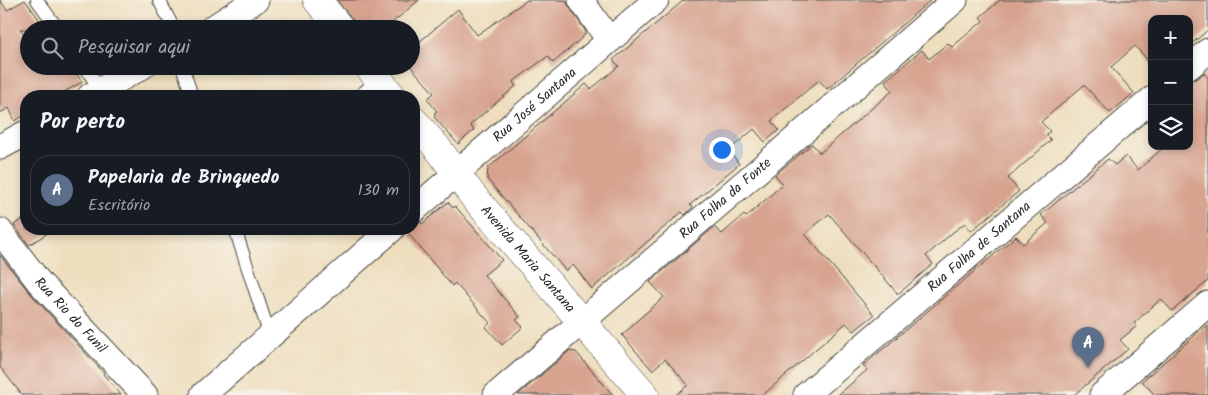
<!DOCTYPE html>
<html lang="pt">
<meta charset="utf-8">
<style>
:root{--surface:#171b24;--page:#20242c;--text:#f1f3f6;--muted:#9ea1a6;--line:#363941;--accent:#0f766e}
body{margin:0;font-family:Kalam,sans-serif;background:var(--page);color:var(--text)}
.controls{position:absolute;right:15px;top:15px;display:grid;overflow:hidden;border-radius:10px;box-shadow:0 2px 8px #0003}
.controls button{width:45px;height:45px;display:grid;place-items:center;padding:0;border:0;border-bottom:1px solid var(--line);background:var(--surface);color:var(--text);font:25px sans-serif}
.you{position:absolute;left:721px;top:149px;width:18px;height:18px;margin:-12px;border:4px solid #fff;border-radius:50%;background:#1a73e8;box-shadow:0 0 0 8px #1a73e833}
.badge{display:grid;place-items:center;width:32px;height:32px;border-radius:50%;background:var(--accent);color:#fff;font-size:16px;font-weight:700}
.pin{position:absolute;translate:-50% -41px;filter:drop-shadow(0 1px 2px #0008)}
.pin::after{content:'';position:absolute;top:26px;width:18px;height:15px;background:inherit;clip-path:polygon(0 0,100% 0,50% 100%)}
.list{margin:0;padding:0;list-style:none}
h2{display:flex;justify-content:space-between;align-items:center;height:65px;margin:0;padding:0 20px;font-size:21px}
h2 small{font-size:16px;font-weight:400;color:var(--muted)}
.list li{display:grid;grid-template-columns:32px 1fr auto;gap:15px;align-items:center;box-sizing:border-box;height:70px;margin:0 10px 10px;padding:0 10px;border:1px solid var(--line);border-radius:20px}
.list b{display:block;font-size:19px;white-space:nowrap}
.list p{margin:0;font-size:16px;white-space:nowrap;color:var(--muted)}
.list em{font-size:16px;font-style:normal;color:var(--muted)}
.icon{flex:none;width:28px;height:28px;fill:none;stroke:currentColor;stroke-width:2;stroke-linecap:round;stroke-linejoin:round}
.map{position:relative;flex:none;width:1208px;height:395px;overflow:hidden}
.search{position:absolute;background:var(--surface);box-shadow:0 2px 8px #0003;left:20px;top:20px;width:400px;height:55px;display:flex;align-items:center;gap:12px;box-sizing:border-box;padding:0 18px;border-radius:28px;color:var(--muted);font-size:19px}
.panel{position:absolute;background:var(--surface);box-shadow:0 2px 8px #0003;left:20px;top:90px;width:400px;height:145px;border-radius:20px}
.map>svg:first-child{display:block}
</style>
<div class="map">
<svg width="1208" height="395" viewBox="0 0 1208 395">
<rect width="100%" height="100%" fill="#f7f3e8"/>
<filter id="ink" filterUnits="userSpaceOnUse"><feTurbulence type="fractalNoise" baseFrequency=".02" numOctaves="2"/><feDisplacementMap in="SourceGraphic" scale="10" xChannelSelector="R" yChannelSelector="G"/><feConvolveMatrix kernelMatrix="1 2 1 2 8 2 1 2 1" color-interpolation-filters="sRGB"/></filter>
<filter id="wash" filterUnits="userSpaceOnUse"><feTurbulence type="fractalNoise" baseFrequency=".0096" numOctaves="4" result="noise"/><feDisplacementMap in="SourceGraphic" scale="20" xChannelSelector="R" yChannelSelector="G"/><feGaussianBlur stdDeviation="1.12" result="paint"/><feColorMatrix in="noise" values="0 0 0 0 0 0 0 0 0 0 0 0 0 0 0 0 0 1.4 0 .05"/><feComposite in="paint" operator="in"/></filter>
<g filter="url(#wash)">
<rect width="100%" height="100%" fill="#eedebe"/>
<g id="blocks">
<g fill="#d7a38f">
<path d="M 0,0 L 7,10 L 25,0 L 46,29 L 20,29 L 29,42 L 29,66 L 71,66 L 82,82 L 57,96 L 26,96 L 26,114 L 15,121 L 9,108 L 0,113 Z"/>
<path d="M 337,0 L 419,0 L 385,29 L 360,29 Z"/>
<path d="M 527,0 L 565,0 L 586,32 L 583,37 L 553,63 L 548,56 L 513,82 L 516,86 L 470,125 L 474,130 L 458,144 L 434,117 L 436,115 L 434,113 L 437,111 L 427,99 L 434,93 L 411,67 L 411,49 L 458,9 L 477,35 Z"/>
<path d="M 684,0 L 931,0 L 827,89 L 819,80 L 771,121 L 779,130 L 765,142 L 754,129 L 729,150 L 739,164 L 690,205 L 693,207 L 685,215 L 682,212 L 592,289 L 573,265 L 566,271 L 487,179 L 488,168 L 586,84 L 591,89 L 619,66 L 613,60 Z"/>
<path d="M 1000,0 L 1208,0 L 1208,30 L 1189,46 L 1189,19 L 1152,19 L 1152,65 L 1135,46 L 1111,67 L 1134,93 L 1110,113 L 1084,85 L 1041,122 L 1050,131 L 1046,135 L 1051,140 L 1008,178 L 1019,191 L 971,231 L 965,223 L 952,233 L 926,256 L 933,264 L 898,294 L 829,214 L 805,234 L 874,315 L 854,331 L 846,323 L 763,395 L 676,395 L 688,385 L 665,359 L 652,370 L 622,335 L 631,327 L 632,325 L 664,297 L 650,282 L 714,227 L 722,234 L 744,215 L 746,217 L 783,184 L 775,175 L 812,144 L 820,153 L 892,91 L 885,81 L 922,50 L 929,59 L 948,43 L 952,47 L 983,21 L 980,17 Z"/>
<path d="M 1204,73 L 1208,78 L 1208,281 L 1172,311 L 1161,299 L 1134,323 L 1137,326 L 1120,340 L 1128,349 L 1074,395 L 838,395 L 867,370 L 863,366 L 1016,236 L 1023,244 L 1048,223 L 1041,215 L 1108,159 L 1115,165 L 1126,156 L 1138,170 L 1165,146 L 1189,146 L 1189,81 L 1198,78 Z"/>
<path d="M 448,202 L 453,208 L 455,206 L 502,260 L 484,275 L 520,317 L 516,320 L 523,327 L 502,345 L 486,327 L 490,323 L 455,283 L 452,286 L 408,233 L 421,222 L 422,224 Z"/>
<path d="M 26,217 L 26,229 L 54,229 L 29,245 L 14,225 Z"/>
<path d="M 0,255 L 29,292 L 104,373 L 103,374 L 121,395 L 22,395 L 0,367 Z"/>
<path d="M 1208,324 L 1208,395 L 1155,395 L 1142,381 Z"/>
<path d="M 569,351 L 576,352 L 613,395 L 518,395 Z"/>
</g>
</g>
</g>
<g filter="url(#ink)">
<use href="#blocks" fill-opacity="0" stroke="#484641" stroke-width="1"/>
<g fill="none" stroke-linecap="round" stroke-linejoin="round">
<defs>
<g id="lane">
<path d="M 37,0 L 58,29"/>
<path d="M 159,0 L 174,29"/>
<path d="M 84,66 L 101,90"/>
<path d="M 182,66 L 192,96"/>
<path d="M 359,96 L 378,80"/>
<path d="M 235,229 L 270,336"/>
</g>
<g id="street">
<path d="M 581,0 L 609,40"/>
<path d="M 211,29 L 256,0"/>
<path d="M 1189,67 L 1208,51"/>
<path d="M 90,96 L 143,66"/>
<path d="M 0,147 L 26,133"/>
<path id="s1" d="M 414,210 L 656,0"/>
<path id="s2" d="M 0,231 L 39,282 L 145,395"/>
<path d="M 203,395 L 392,229"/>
<path id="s3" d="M 496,395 L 767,163 L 955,0"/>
<path id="s4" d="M 806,395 L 1152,99"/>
<path d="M 1102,395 L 1208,304"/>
</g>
<g id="secondary">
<path d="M 317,0 L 341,29"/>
<path d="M 368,66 L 392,96"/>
<path id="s5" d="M 414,121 L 439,150 L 473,196 L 645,395"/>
</g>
</defs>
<use href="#lane" stroke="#484641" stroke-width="14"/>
<use href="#street" stroke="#484641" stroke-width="27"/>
<use href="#secondary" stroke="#484641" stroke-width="29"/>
<use href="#lane" stroke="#fff" stroke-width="12"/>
<use href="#street" stroke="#fff" stroke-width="25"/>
<use href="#secondary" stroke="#fff" stroke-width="28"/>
</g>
</g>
<g text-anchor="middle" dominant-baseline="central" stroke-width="5" stroke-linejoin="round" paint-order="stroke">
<g font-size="14" fill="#2b2b2b" stroke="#f7f3e8">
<text stroke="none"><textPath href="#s1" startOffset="160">Rua José Santana</textPath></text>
<text stroke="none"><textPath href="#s3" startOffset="302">Rua Folha da Fonte</textPath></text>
<text stroke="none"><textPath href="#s4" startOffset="228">Rua Folha de Santana</textPath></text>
<text stroke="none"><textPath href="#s5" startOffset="179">Avenida Maria Santana</textPath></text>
<text stroke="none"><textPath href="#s2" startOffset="110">Rua Rio do Funil</textPath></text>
</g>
</g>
</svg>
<div class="controls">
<button>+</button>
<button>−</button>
<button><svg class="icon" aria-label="layers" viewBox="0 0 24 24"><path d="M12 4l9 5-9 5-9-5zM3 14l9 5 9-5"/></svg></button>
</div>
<div class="you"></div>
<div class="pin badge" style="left:1088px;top:368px;background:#5c6f8a">A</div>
<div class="search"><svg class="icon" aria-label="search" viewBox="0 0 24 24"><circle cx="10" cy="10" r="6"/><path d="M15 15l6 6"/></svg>Pesquisar aqui</div>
<section class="panel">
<h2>Por perto<small></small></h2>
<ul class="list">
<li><span class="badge" style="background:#5c6f8a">A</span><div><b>Papelaria de Brinquedo</b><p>Escritório</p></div><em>130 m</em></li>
</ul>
</section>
</div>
